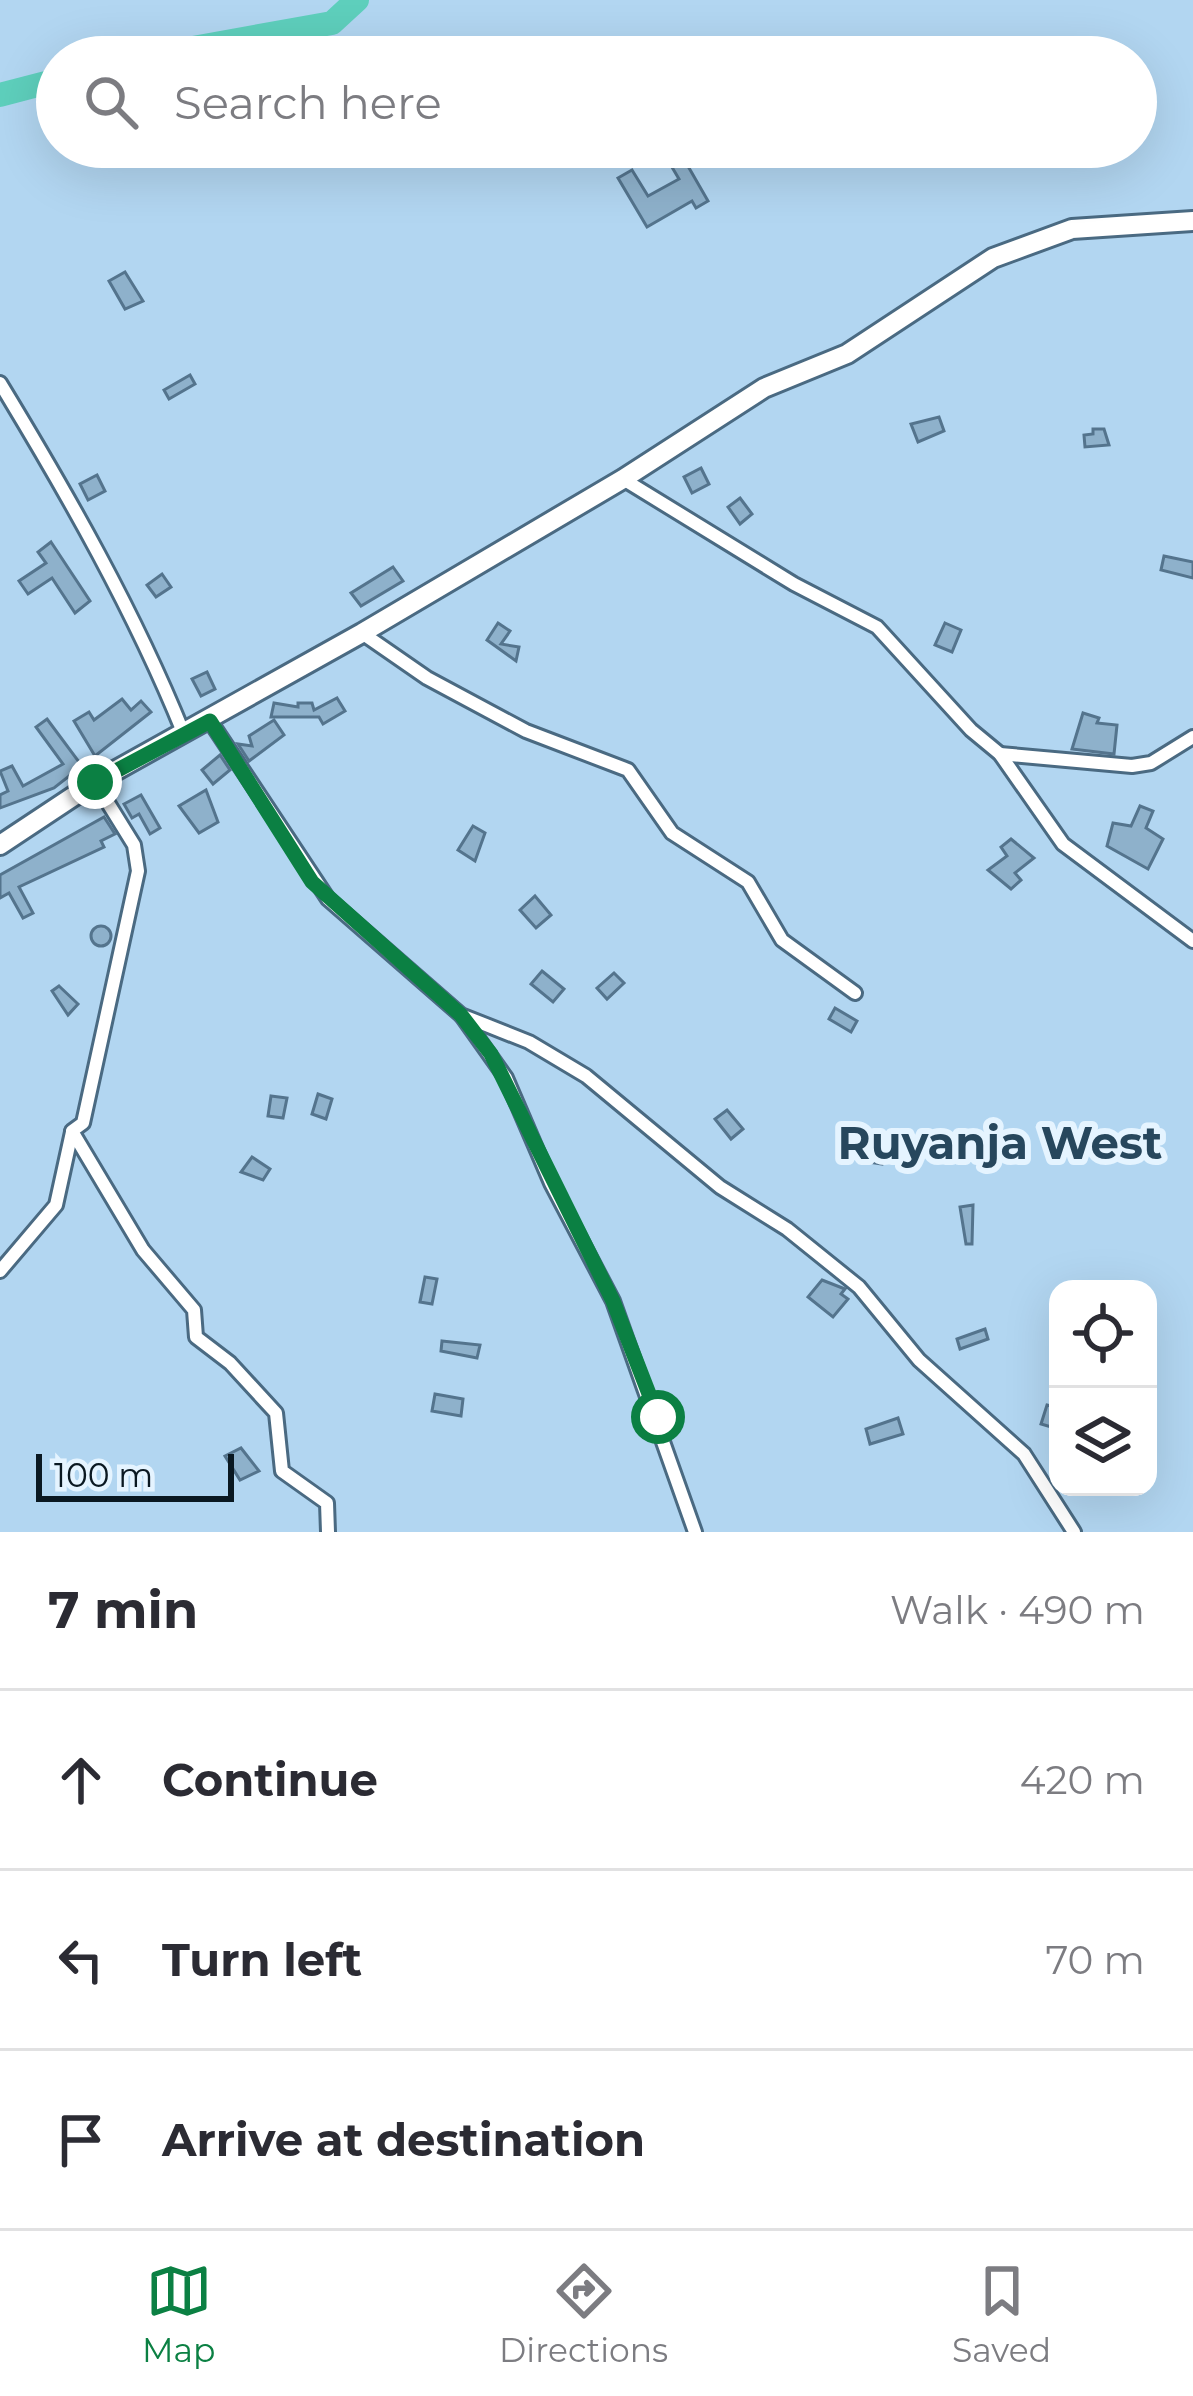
<!DOCTYPE html>
<meta charset="utf-8">
<style>
:root{--surface:#fff;--page:#f7f7f7;--text:#2b2b33;--muted:#7c7c81;--line:#e1e1e2;--accent:#0b8043}
body{margin:0;font-family:Montserrat,sans-serif;background:var(--page);color:var(--text)}
.controls{position:absolute;right:36px;bottom:36px;display:grid;overflow:hidden;border-radius:24px;box-shadow:0 12px 48px #0002}
.controls button{width:108px;height:108px;display:grid;place-items:center;padding:0;border:0;border-bottom:3px solid var(--line);background:var(--surface);color:var(--text);font:60px sans-serif}
.scale{position:absolute;left:36px;bottom:30px;width:198px;box-sizing:border-box;padding-left:12px;border:6px solid #0a1821;border-top:0;font-size:33px;line-height:42px;white-space:nowrap;color:#0a1821;-webkit-text-stroke:9px #e5f4ff;paint-order:stroke}
.stop{position:absolute;width:36px;height:36px;margin:-27px;border:9px solid #0b8043;border-radius:50%;background:#fff}
.stop.end{background:#0b8043;border-color:#fff;box-shadow:0 3px 12px #0008}
.list{margin:0;padding:0;list-style:none}
h2{display:flex;justify-content:space-between;align-items:center;height:156px;margin:0;padding:0 48px;font-size:51px}
h2 small{font-size:39px;font-weight:400;color:var(--muted)}
.list li{display:grid;grid-template-columns:78px 1fr auto;gap:36px;align-items:center;box-sizing:border-box;height:180px;padding:0 48px;border-top:3px solid var(--line)}
.list b{display:block;font-size:45px;white-space:nowrap}
.list em{font-size:39px;font-style:normal;color:var(--muted)}
.icon{flex:none;width:66px;height:66px;fill:none;stroke:currentColor;stroke-width:2;stroke-linecap:round;stroke-linejoin:round}
.map{position:relative;flex:none;width:1193px;height:1532px;overflow:hidden}
.search{position:absolute;background:var(--surface);box-shadow:0 12px 48px #0002;left:36px;right:36px;top:36px;height:132px;display:flex;align-items:center;gap:30px;box-sizing:border-box;padding:0 42px;border-radius:66px;color:var(--muted);font-size:45px}
.sheet{height:696px;background:var(--surface)}
nav{display:flex;justify-content:space-around;align-items:center;box-sizing:border-box;height:168px;border-top:3px solid var(--line);background:var(--surface);font-size:33px;color:var(--muted)}
nav a{display:grid;justify-items:center;gap:6px}
nav .on{color:var(--accent)}
.map>svg:first-child{display:block}
</style>
<div class="map">
<svg width="1193" height="1532" viewBox="0 0 1193 1532">
<rect width="100%" height="100%" fill="#b2d6f1"/>
<g fill="none" stroke-linecap="round" stroke-linejoin="round">
<g stroke="#5ecfbc" stroke-width="24">
<path d="M 143,57 L 332,23 L 357,0"/>
<path d="M 0,95 L 57,80"/>
</g>
</g>
<g fill="#8eb1cb" stroke="#54748d" stroke-width="3">
<path d="M 660,147 L 677,147 L 708,201 L 696,208 L 692,201 L 647,227 L 618,178 L 632,170 L 648,196 L 679,179 Z"/>
<path d="M 125,272 L 143,301 L 125,309 L 109,281 Z"/>
<path d="M 190,375 L 195,384 L 169,399 L 164,390 Z"/>
<path d="M 939,417 L 944,431 L 918,442 L 911,424 Z"/>
<path d="M 1093,429 L 1104,429 L 1109,445 L 1085,447 L 1084,435 L 1093,434 Z"/>
<path d="M 701,468 L 709,484 L 692,493 L 684,477 Z"/>
<path d="M 97,475 L 105,491 L 88,500 L 80,484 Z"/>
<path d="M 740,498 L 752,514 L 740,524 L 728,507 Z"/>
<path d="M 51,542 L 90,601 L 75,613 L 52,578 L 28,594 L 19,581 L 46,563 L 38,552 Z"/>
<path d="M 1164,556 L 1193,562 L 1193,578 L 1161,570 Z"/>
<path d="M 393,567 L 403,581 L 361,606 L 351,593 Z"/>
<path d="M 162,574 L 171,587 L 156,597 L 147,585 Z"/>
<path d="M 498,623 L 510,631 L 501,644 L 519,647 L 516,661 L 487,640 Z"/>
<path d="M 945,623 L 961,630 L 952,652 L 935,645 Z"/>
<path d="M 207,672 L 215,689 L 201,696 L 192,679 Z"/>
<path d="M 337,698 L 345,711 L 323,724 L 319,717 L 271,717 L 274,703 L 298,707 L 298,703 L 312,703 L 314,710 Z"/>
<path d="M 122,699 L 131,710 L 141,701 L 151,712 L 95,756 L 74,721 L 89,712 L 94,720 Z"/>
<path d="M 1083,713 L 1099,718 L 1097,723 L 1117,725 L 1114,754 L 1072,749 Z"/>
<path d="M 47,719 L 82,766 L 54,788 L 0,808 L 0,795 L 8,791 L 0,771 L 12,766 L 23,786 L 63,764 L 36,727 Z"/>
<path d="M 274,720 L 284,735 L 249,761 L 238,744 L 252,746 L 249,736 Z"/>
<path d="M 220,755 L 230,770 L 213,784 L 202,770 Z"/>
<path d="M 206,790 L 218,822 L 199,833 L 179,806 Z"/>
<path d="M 141,795 L 160,828 L 150,834 L 139,814 L 132,818 L 124,804 Z"/>
<path d="M 1140,806 L 1153,811 L 1146,828 L 1163,839 L 1148,869 L 1107,846 L 1113,823 L 1131,826 Z"/>
<path d="M 104,817 L 115,834 L 101,841 L 104,847 L 19,887 L 33,913 L 23,918 L 9,893 L 0,898 L 0,875 Z"/>
<path d="M 473,826 L 485,833 L 475,861 L 458,850 Z"/>
<path d="M 1011,839 L 1034,858 L 1015,873 L 1021,880 L 1011,889 L 988,870 L 1007,856 L 1001,847 Z"/>
<path d="M 535,896 L 551,915 L 536,928 L 520,910 Z"/>
<circle cx="101" cy="936" r="10"/>
<path d="M 542,971 L 564,989 L 553,1002 L 531,984 Z"/>
<path d="M 614,973 L 624,983 L 607,999 L 597,988 Z"/>
<path d="M 59,986 L 78,1004 L 68,1015 L 52,991 Z"/>
<path d="M 835,1008 L 857,1021 L 851,1032 L 829,1019 Z"/>
<path d="M 318,1094 L 332,1099 L 326,1119 L 312,1114 Z"/>
<path d="M 271,1096 L 287,1098 L 283,1118 L 268,1116 Z"/>
<path d="M 727,1110 L 743,1129 L 731,1139 L 715,1119 Z"/>
<path d="M 871,1143 L 885,1145 L 882,1164 L 868,1162 Z"/>
<path d="M 252,1157 L 270,1169 L 263,1180 L 241,1172 Z"/>
<path d="M 973,1205 L 972,1244 L 966,1244 L 960,1207 Z"/>
<path d="M 425,1277 L 437,1279 L 432,1304 L 420,1302 Z"/>
<path d="M 822,1280 L 845,1289 L 841,1294 L 848,1299 L 833,1317 L 808,1297 Z"/>
<path d="M 985,1329 L 988,1339 L 960,1349 L 957,1339 Z"/>
<path d="M 442,1341 L 480,1345 L 477,1358 L 441,1351 Z"/>
<path d="M 435,1394 L 463,1399 L 461,1416 L 432,1411 Z"/>
<path d="M 1047,1405 L 1058,1408 L 1058,1429 L 1041,1424 Z"/>
<path d="M 898,1418 L 903,1434 L 870,1444 L 866,1429 Z"/>
<path d="M 241,1448 L 259,1471 L 240,1480 L 225,1456 Z"/>
</g>
<g fill="none" stroke-linecap="round" stroke-linejoin="round">
<defs>
<g id="street">
<path d="M 0,383 C 68,495 134,611 183,732"/>
<path d="M 623,479 L 794,584 L 877,627 L 971,730 L 1000,754 L 1063,844 L 1193,941"/>
<path d="M 362,633 L 427,678 L 526,731 L 628,770 L 672,833 L 748,882 L 782,940 L 855,993"/>
<path d="M 210,721 L 328,899 L 461,1015 L 529,1042 L 586,1076 L 720,1187 L 787,1229 L 859,1287 L 919,1360 L 1024,1454 L 1074,1532"/>
<path d="M 1000,754 L 1132,766 L 1151,763 L 1193,737"/>
<path d="M 95,782 L 134,845 L 138,871 L 83,1123 L 72,1131 L 143,1250 L 194,1310 L 196,1337 L 230,1363 L 276,1413 L 282,1471 L 327,1503 L 328,1532"/>
<path d="M 462,1016 L 506,1078 L 551,1183 L 613,1301 L 695,1532"/>
<path d="M 0,1271 L 56,1205 L 72,1132"/>
</g>
<path id="secondary" d="M 0,845 L 95,782 L 362,633 L 623,479 L 764,388 L 847,354 L 993,258 L 1072,229 L 1193,221"/>
</defs>
<use href="#street" stroke="#4a6a82" stroke-width="18"/>
<use href="#secondary" stroke="#4a6a82" stroke-width="24"/>
<use href="#street" stroke="#fff" stroke-width="12"/>
<use href="#secondary" stroke="#fff" stroke-width="18"/>
</g>
<g fill="none" stroke-linecap="round" stroke-linejoin="round">
<path stroke="#0b8043" stroke-width="15" d="M 95,782 L 210,721 L 312,882 L 461,1015 L 491,1054 L 613,1301 L 658,1417"/>
</g>
<g text-anchor="middle" dominant-baseline="central" stroke-width="12" stroke-linejoin="round" paint-order="stroke">
<g font-size="45" font-weight="bold" fill="#27475d" stroke="#e5f4ff">
<text x="1000" y="1142">Ruyanja West</text>
</g>
</g>
</svg>
<div class="controls">
<button><svg class="icon" aria-label="locate" viewBox="0 0 24 24"><circle cx="12" cy="12" r="6"/><path d="M12 2v4M12 18v4M2 12h4M18 12h4"/></svg></button>
<button><svg class="icon" aria-label="layers" viewBox="0 0 24 24"><path d="M12 4l9 5-9 5-9-5zM3 14l9 5 9-5"/></svg></button>
</div>
<div class="scale">100 m</div>
<div class="stop" style="left:658px;top:1417px"></div>
<div class="stop end" style="left:95px;top:782px"></div>
<div class="search"><svg class="icon" aria-label="search" viewBox="0 0 24 24"><circle cx="10" cy="10" r="6"/><path d="M15 15l6 6"/></svg>Search here</div>
</div>
<section class="sheet">
<h2>7 min<small>Walk · 490 m</small></h2>
<ul class="list">
<li><svg class="icon" aria-label="ahead" viewBox="0 0 24 24"><path d="M12 20V5M6 11l6-6 6 6"/></svg><div><b>Continue</b></div><em>420 m</em></li>
<li><svg class="icon" aria-label="left" viewBox="0 0 24 24"><path d="M17 20v-9H6M10 6l-5 5 5 5"/></svg><div><b>Turn left</b></div><em>70 m</em></li>
<li><svg class="icon" aria-label="arrive" viewBox="0 0 24 24"><path d="M6 21V4h12l-3 4 3 4H6"/></svg><div><b>Arrive at destination</b></div></li>
</ul>
</section>
<nav>
<a class="on"><svg class="icon" aria-label="map" viewBox="0 0 24 24"><path d="M3 6l6-2 6 2 6-2v14l-6 2-6-2-6 2zM9 4v14M15 6v14"/></svg>Map</a>
<a><svg class="icon" aria-label="directions" viewBox="0 0 24 24"><path d="M12 3l9 9-9 9-9-9zM9 14v-3h6M13 9l2 2-2 2"/></svg>Directions</a>
<a><svg class="icon" aria-label="saved" viewBox="0 0 24 24"><path d="M7 4h10v16l-5-4-5 4z"/></svg>Saved</a>
</nav>
